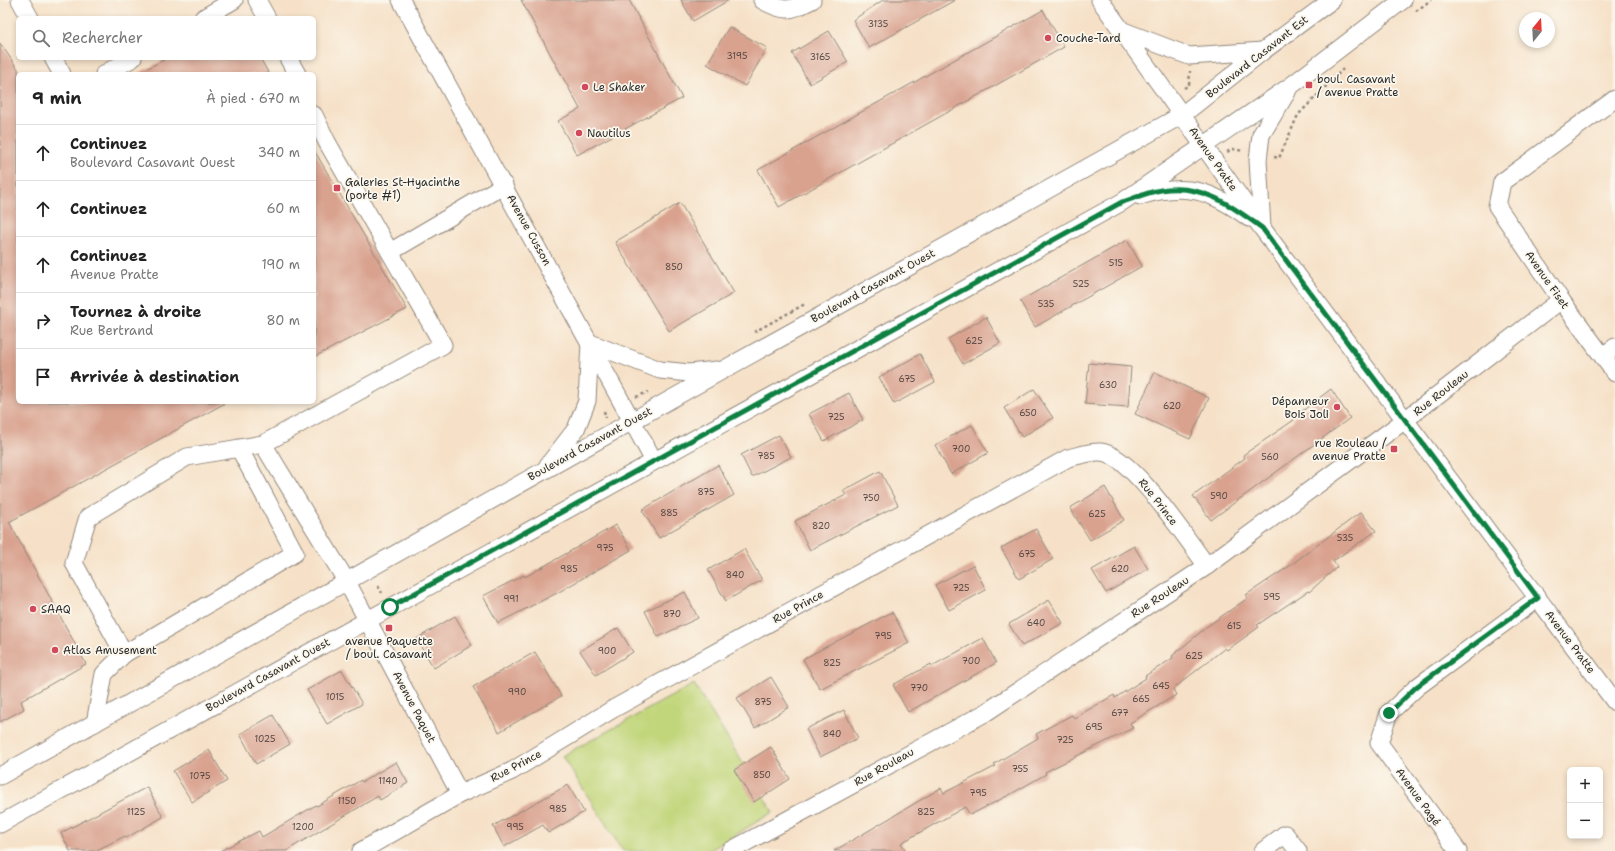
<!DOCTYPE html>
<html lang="fr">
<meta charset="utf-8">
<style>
:root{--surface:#fff;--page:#f6f6f6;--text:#222;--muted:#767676;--line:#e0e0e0}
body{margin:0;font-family:"Shantell Sans",sans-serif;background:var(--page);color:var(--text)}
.controls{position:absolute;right:12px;bottom:12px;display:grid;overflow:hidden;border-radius:6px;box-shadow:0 2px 6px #0003}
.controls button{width:36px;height:36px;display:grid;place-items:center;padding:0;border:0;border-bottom:1px solid var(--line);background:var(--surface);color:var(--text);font:20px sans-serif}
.compass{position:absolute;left:1519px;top:12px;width:36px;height:36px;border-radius:50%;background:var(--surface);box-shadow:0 2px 6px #0003;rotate:18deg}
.stop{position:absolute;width:12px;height:12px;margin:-9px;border:3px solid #0b8043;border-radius:50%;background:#fff}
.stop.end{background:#0b8043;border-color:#fff;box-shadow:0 1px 4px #0008}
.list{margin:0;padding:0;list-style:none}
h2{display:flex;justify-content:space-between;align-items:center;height:52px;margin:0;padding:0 16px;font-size:17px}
h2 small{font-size:13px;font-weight:400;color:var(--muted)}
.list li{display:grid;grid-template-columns:26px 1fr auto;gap:12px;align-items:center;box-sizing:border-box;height:56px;padding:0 16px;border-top:1px solid var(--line)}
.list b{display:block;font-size:15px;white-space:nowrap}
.list p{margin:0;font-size:13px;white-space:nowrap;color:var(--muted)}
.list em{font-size:13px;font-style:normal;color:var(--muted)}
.icon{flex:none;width:22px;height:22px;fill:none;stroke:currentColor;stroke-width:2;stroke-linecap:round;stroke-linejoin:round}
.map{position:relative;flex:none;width:1615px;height:851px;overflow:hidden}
.search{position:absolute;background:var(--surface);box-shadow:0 2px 6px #0003;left:16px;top:16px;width:300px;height:44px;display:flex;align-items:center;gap:10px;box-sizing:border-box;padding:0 14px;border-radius:6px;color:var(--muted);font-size:15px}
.panel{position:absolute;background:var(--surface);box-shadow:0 2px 6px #0003;left:16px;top:72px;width:300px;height:332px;border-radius:6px}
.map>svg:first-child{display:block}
</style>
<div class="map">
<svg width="1615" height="851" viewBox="0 0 1615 851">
<rect width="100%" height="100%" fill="#fbf7ec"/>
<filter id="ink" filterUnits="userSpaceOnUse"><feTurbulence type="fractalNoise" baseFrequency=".025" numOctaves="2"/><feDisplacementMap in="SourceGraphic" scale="8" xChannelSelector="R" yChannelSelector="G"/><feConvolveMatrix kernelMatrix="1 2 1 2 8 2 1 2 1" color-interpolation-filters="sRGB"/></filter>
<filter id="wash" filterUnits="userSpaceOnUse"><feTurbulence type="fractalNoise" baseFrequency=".012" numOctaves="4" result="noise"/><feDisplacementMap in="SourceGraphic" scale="16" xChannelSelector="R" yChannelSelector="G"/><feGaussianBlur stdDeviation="0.9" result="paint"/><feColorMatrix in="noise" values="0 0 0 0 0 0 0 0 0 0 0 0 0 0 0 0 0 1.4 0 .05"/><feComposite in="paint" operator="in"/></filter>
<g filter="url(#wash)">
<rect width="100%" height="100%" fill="#f6e1c8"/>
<path fill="#c1d67a" stroke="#768052" d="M 694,684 L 773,812 L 709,851 L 623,851 L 562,756 Z"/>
<g id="blocks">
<g fill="#d9a28f">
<path d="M 521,0 L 629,0 L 682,98 L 577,155 L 558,121 L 580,109 Z"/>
<path d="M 681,0 L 729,0 L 693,21 Z"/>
<path d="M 883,0 L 955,0 L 869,48 L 853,20 Z"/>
<path d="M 1043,10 L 1064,47 L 779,207 L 758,170 Z"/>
<path d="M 729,27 L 767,48 L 745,86 L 707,64 Z"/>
<path d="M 829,31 L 848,62 L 810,84 L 792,53 Z"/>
<path d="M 0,43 L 18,69 L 18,402 L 227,402 L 9,522 L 86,664 L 21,701 L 24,709 L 0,722 Z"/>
<path d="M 167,58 L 260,58 L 269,74 L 137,74 Z"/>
<path d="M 314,150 L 407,309 L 314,357 Z"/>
<path d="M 680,203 L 734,293 L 669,331 L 615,242 Z"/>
<path d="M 1127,240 L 1142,266 L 1035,327 L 1020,301 Z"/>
<path d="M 986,317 L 1000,343 L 963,364 L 948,339 Z"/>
<path d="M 920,354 L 935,382 L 894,404 L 879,377 Z"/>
<path d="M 1089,363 L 1131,367 L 1128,407 L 1085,404 Z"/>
<path d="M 1155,372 L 1209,398 L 1190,439 L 1135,414 Z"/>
<path d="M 1034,389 L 1053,418 L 1022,437 L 1004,408 Z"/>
<path d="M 1331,389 L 1350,418 L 1211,520 L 1193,496 L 1245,458 L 1243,455 L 1294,420 L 1293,418 Z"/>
<path d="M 849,393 L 863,420 L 824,441 L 809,414 Z"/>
<path d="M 972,425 L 988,453 L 951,474 L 935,445 Z"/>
<path d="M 779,435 L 791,457 L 752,477 L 741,455 Z"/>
<path d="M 718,465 L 734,495 L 659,538 L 642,510 Z"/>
<path d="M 880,471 L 898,505 L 810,550 L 795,521 L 846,495 L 843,491 Z"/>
<path d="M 1105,487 L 1124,520 L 1090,540 L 1070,508 Z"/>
<path d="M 1361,512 L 1376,531 L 1333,561 L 1337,567 L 1309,592 L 1308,591 L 1257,625 L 1259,627 L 1227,650 L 1225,648 L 1173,689 L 1176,695 L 1130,723 L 1133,728 L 1045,772 L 1046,774 L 1011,794 L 970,815 L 965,807 L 901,843 L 906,851 L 834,851 L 941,788 L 944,793 L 996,766 L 994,764 L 1038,738 L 1036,734 L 1072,715 L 1074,718 L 1114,695 L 1115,698 L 1146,678 L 1145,676 L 1173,658 L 1172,656 L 1209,625 L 1248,598 L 1246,595 L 1288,567 Z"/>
<path d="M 616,525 L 631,550 L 559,592 L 498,623 L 483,596 L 524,575 L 525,577 Z"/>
<path d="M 1036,529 L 1053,559 L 1019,579 L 1001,548 Z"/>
<path d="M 1134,546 L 1148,569 L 1106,593 L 1092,570 Z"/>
<path d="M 744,549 L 762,580 L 726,601 L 708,570 Z"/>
<path d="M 973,565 L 986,590 L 949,610 L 935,585 Z"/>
<path d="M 685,592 L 698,618 L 658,637 L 645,611 Z"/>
<path d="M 1049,600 L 1063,623 L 1022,646 L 1009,624 Z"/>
<path d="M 892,612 L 909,643 L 820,689 L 803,659 Z"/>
<path d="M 455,616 L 472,645 L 434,668 L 416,639 Z"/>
<path d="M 618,628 L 633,652 L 596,675 L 580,651 Z"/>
<path d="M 983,638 L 996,663 L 908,712 L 893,685 L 931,664 L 932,666 Z"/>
<path d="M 535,652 L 561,696 L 499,732 L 473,687 Z"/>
<path d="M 342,670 L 362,704 L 327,724 L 307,690 Z"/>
<path d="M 771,677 L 789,707 L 755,728 L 737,698 Z"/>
<path d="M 844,710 L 858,738 L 820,757 L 806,729 Z"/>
<path d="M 273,715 L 290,744 L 256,764 L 240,734 Z"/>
<path d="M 771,747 L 790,779 L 754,802 L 734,770 Z"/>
<path d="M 209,750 L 227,781 L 192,802 L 173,771 Z"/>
<path d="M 396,762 L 408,783 L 380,800 L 378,796 L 286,851 L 220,851 L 259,831 L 262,837 L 316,805 L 317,806 L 361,780 L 362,782 Z"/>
<path d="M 568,785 L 584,812 L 548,833 L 543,825 L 504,847 L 493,826 Z"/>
<path d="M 147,787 L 163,817 L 126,838 L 125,836 L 95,851 L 70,851 L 61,833 Z"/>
</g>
</g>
</g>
<g filter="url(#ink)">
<use href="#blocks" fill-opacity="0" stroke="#90867a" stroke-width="1"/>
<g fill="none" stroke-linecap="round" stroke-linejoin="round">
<defs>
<g id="minor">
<path d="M 20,0 L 30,18"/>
<path d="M 257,0 L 267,18"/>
<path d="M 401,0 L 654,461"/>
<path d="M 762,0 C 785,13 790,11 812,0"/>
<path d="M 1100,0 L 1262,228 L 1615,702"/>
<path d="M 203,18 L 234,0"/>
<path d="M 1121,30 L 1189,56 L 1263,51"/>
<path d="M 53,58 L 62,74"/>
<path d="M 288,58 L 297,74"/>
<path d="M 104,74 L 133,58"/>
<path d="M 1615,99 L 1502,182 L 1497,206 L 1561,300 L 1615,373"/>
<path d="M 1140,196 C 1186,182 1211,190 1249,218"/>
<path d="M 1262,228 L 1258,160 L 1261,135 L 1287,92"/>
<path d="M 390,252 L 504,185"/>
<path d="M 590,343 L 660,370 L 689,373 L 717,370"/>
<path d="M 1603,356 L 1615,347"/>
<path d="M 263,444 L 347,582 L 460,794"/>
<path d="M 239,448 L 295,553 L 124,654 L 74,563 L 88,517 L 187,457 L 263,444 L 443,345 L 327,142 L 314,115"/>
<path d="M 548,465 L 576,429 L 587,401 L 590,343"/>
<path d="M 95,723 L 104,674 L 124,654"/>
<path d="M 0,776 L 723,370 L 1182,115 L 1263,51 L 1332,0"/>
<path d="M 0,824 L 1122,202 L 1292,85 L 1403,0"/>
<path d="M 361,851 L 460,794 L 512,771 L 613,709 L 1068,458 C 1077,456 1091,451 1101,452 C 1131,454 1188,541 1207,566"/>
<path d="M 730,851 L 985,713 L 1207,566 L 1405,420 L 1561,300"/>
<path d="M 1263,851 L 1285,834 L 1298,851"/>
<path d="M 1458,851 L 1379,743 L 1389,713 L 1417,687 L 1538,598"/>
</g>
</defs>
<use href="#minor" stroke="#90867a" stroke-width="19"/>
<g stroke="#90867a" stroke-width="2.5" stroke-dasharray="3 3" stroke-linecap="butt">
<path d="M 1416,11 L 1431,0"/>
<path d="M 1184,88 L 1189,85 L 1190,71"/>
<path d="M 1227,152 L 1233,149 L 1243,151"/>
<path d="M 1274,157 L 1279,158 L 1298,115 L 1343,69"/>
<path d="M 754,332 L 805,304"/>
<path d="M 636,397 L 648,392"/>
<path d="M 604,411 L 606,418"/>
<path d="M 378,586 L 382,593"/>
</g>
<use href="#minor" stroke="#fff" stroke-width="17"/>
</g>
</g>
<g fill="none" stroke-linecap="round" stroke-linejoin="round" filter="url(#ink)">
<path stroke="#0b8043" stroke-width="5" d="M 390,607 L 1122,202 C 1135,198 1148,192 1161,190 C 1201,183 1231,205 1262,228 L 1538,598 L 1416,687 L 1389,713"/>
</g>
<g fill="#d1495b" stroke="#fbf7ec" stroke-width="1.5">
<circle cx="1048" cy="38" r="4"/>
<rect x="1305" y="81" width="8" height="8" rx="2"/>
<circle cx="585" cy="87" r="4"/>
<circle cx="579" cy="133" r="4"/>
<rect x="333" y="184" width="8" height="8" rx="2"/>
<circle cx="1337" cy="407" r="4"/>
<rect x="1390" y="445" width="8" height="8" rx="2"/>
<circle cx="33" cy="609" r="4"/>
<rect x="385" y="624" width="8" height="8" rx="2"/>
<circle cx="55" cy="650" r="4"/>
</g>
<g text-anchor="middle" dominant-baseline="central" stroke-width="3.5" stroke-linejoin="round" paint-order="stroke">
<g font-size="9" fill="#564944">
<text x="878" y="24">3135</text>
<text x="737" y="56">3195</text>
<text x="820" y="57">3165</text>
<text x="1116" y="263">515</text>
<text x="674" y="267">850</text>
<text x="1081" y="284">525</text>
<text x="1046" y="304">535</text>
<text x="974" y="341">625</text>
<text x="907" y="379">675</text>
<text x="1108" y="385">630</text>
<text x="1172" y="406">620</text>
<text x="1028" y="413">650</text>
<text x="836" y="417">725</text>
<text x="961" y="449">700</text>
<text x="766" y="456">785</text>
<text x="1270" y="457">560</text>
<text x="706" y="492">875</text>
<text x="1219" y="496">590</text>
<text x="871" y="498">750</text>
<text x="669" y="513">885</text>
<text x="1097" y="514">625</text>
<text x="821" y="526">820</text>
<text x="1345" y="538">535</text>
<text x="605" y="548">975</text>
<text x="1027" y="554">675</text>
<text x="569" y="569">985</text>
<text x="1120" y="569">620</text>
<text x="735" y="575">840</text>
<text x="961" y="588">725</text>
<text x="1272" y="597">595</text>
<text x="511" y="599">991</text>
<text x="672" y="614">870</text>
<text x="1036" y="623">640</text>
<text x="1234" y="626">615</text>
<text x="883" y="636">795</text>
<text x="607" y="651">900</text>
<text x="1194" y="656">625</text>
<text x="971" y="661">700</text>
<text x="832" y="663">825</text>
<text x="1161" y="686">645</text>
<text x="919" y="688">770</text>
<text x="517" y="692">990</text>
<text x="335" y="697">1015</text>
<text x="1141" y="699">665</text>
<text x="763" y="702">875</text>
<text x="1120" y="713">677</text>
<text x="1094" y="727">695</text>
<text x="832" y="734">840</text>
<text x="265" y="739">1025</text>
<text x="1065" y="740">725</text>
<text x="1020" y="769">755</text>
<text x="762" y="775">850</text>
<text x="200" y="776">1075</text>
<text x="388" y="781">1140</text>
<text x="978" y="793">795</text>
<text x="347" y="801">1150</text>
<text x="558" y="809">985</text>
<text x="136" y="812">1125</text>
<text x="926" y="812">825</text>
<text x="303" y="827">1200</text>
<text x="515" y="827">995</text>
</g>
<g font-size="11" fill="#2b2b2b" stroke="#fbf7ec" text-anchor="start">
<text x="1056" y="38">Couche-Tard</text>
<text x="1317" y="79">boul. Casavant<tspan x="1317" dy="13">/ avenue Pratte</tspan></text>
<text x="593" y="87">Le Shaker</text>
<text x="587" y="133">Nautilus</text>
<text x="345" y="182">Galeries St-Hyacinthe<tspan x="345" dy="13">(porte #1)</tspan></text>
<text x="1329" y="401" text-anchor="end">Dépanneur<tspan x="1329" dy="13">Bois Joli</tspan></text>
<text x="1386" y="443" text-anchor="end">rue Rouleau /<tspan x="1386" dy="13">avenue Pratte</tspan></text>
<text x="41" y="609">SAAQ</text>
<text x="389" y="641" text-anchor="middle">avenue Paquette<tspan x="389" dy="13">/ boul. Casavant</tspan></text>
<text x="63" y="650">Atlas Amusement</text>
</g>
<g font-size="11" fill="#2b2b2b" stroke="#fbf7ec">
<text transform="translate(1257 57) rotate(-38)">Boulevard Casavant Est</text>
<text transform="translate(1213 159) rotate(55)">Avenue Pratte</text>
<text transform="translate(529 230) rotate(61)">Avenue Cusson</text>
<text transform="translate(1547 280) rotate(55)">Avenue Fiset</text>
<text transform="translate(873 286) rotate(-29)">Boulevard Casavant Ouest</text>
<text transform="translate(1441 393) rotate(-38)">Rue Rouleau</text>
<text transform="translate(590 444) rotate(-29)">Boulevard Casavant Ouest</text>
<text transform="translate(1158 502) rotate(52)">Rue Prince</text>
<text transform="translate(1160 597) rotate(-33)">Rue Rouleau</text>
<text transform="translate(798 607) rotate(-29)">Rue Prince</text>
<text transform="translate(1570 642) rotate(53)">Avenue Pratte</text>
<text transform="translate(268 675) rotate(-29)">Boulevard Casavant Ouest</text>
<text transform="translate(414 707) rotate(62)">Avenue Paquet</text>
<text transform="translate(516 766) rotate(-28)">Rue Prince</text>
<text transform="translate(884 767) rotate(-29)">Rue Rouleau</text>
<text transform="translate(1418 797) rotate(54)">Avenue Pagé</text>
</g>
</g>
</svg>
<div class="controls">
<button>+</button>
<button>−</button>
</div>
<svg class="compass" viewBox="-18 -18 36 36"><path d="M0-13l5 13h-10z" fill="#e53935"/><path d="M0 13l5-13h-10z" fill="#767676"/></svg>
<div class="stop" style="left:390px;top:607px"></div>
<div class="stop end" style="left:1389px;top:713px"></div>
<div class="search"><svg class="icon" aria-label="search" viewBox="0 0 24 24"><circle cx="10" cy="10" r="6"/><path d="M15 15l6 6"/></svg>Rechercher</div>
<section class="panel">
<h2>9 min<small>À pied · 670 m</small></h2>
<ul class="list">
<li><svg class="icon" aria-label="ahead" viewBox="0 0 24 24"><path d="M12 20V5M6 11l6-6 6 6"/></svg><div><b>Continuez</b><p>Boulevard Casavant Ouest</p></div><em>340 m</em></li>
<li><svg class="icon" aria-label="ahead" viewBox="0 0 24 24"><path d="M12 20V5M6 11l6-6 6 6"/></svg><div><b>Continuez</b></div><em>60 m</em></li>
<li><svg class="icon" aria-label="ahead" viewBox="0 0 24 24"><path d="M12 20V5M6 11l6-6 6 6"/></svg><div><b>Continuez</b><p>Avenue Pratte</p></div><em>190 m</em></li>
<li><svg class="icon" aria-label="right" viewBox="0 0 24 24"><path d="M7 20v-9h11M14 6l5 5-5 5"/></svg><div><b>Tournez à droite</b><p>Rue Bertrand</p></div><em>80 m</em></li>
<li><svg class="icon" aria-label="arrive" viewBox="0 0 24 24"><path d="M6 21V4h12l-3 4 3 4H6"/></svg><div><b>Arrivée à destination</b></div></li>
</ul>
</section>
</div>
